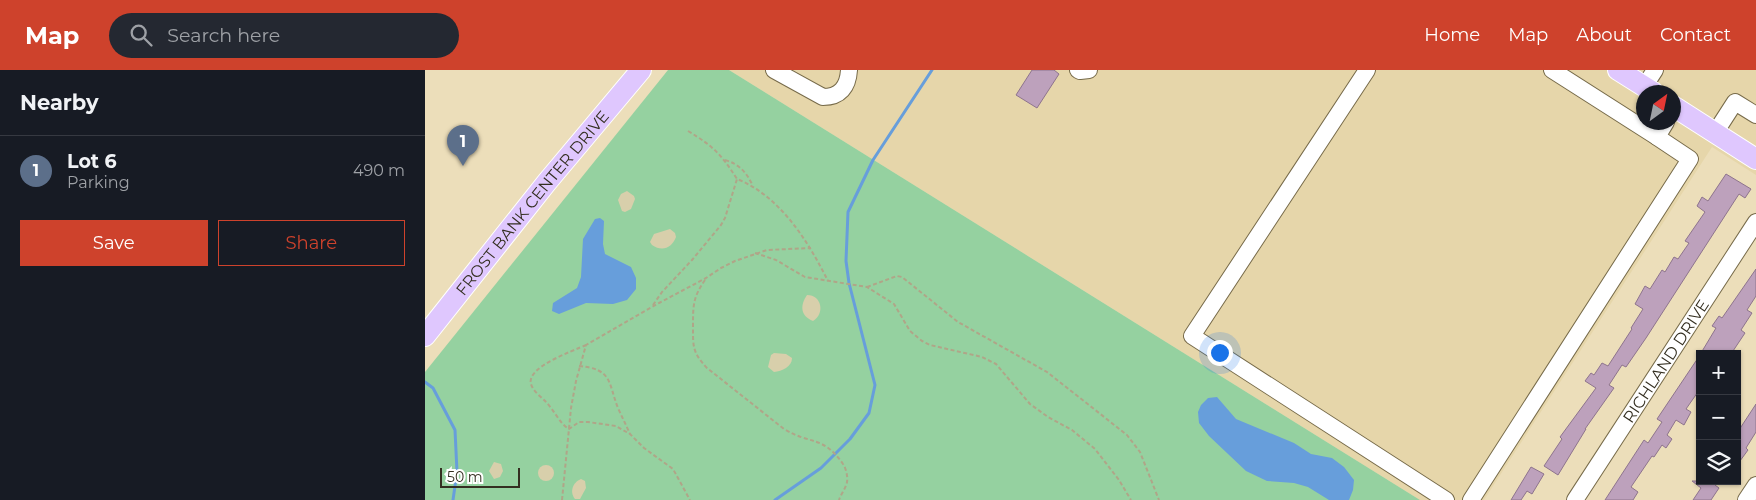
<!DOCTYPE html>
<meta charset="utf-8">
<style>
:root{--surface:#171b24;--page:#242831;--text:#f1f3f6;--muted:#9ea1a6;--line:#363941;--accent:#ce422c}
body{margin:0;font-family:Montserrat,sans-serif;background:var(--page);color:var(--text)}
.controls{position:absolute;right:15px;bottom:15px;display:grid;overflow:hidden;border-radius:0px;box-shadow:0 1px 4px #0004}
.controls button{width:45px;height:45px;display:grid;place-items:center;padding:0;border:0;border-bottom:1px solid var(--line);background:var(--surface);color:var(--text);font:25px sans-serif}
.compass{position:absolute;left:1211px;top:15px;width:45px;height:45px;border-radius:50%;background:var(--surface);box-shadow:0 1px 4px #0004;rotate:33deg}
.scale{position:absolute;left:15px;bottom:12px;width:80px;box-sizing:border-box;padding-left:5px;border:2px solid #342f21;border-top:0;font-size:14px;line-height:18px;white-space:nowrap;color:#342f21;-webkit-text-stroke:4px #fff;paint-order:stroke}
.you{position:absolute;left:794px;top:282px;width:18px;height:18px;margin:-12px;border:4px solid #fff;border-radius:50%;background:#1a73e8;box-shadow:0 0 0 8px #1a73e833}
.badge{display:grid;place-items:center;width:32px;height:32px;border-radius:50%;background:var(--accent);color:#fff;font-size:16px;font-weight:700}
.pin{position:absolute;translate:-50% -41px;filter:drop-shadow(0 1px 2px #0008)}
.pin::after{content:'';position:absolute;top:26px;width:18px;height:15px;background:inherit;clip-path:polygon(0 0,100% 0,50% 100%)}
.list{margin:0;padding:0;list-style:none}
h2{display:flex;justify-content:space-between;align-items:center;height:65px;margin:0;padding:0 20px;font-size:21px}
h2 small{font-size:16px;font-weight:400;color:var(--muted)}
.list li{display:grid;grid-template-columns:32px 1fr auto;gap:15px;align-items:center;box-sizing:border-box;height:70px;padding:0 20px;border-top:1px solid var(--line)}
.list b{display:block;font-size:19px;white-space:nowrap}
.list p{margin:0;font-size:16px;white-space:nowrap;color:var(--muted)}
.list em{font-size:16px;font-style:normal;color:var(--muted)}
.actions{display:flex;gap:10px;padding:15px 20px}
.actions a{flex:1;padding:11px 0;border:1px solid var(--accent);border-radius:0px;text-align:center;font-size:18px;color:var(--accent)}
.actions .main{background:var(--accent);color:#fff}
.icon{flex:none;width:28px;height:28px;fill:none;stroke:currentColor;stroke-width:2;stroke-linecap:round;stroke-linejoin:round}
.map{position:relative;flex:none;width:1331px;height:430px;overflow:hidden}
header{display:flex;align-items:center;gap:30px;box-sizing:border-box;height:70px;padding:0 25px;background:var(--accent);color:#fff}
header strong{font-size:24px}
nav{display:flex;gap:28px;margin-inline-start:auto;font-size:18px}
.search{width:350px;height:45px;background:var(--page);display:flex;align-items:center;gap:12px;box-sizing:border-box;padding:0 18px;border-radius:28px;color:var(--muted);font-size:19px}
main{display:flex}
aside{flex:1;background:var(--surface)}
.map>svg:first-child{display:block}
</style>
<header>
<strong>Map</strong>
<div class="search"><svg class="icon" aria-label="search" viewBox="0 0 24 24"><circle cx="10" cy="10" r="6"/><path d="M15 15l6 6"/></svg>Search here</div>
<nav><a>Home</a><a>Map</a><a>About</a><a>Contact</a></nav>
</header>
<main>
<aside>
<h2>Nearby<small></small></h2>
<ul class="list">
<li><span class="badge" style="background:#5c6f8a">1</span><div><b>Lot 6</b><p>Parking</p></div><em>490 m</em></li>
</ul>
<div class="actions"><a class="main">Save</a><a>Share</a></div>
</aside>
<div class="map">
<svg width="1331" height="430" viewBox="0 0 1331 430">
<rect width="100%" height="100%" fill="#ecdeba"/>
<path fill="#e6d6aa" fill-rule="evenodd" d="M 304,0 L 1331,0 L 1331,105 L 1287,77 L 1059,430 L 995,430 ZM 1218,22 L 1248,22 L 1248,52 L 1218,52 Z"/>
<path fill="#95d1a0" d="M 243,0 L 304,0 L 995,430 L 0,430 L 0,302 Z"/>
<g fill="#d8cfab">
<path d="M 202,121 L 209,126 L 210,129 L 206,139 L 200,142 L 197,141 L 193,130 L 196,124 Z"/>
<path d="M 245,159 L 250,163 L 251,167 C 247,178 237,182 227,175 L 225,172 L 229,164 Z"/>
<path d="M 382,225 C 397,225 400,244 388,251 C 375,246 375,235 382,225 Z"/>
<path d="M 349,283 L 361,284 L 367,288 C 367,297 357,301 349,302 L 343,297 L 346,285 Z"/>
<path d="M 69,392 L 76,394 L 78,401 L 75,407 L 69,409 L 64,401 Z"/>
<circle cx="121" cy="403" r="8"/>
<path d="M 156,409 L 160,411 L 161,418 L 155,429 L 150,429 C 144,422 148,412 156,409 Z"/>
</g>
<g fill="#679edb">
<path d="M 175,148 L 179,151 L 178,174 L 180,184 L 206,197 L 211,208 L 211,219 L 202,230 L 188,234 L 161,233 L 134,244 L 127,241 L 128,233 L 152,218 L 156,207 L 158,169 L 170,149 Z"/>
<path d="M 792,327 L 811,349 L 869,373 L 886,384 L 907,388 L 919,397 L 929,410 L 928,420 L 924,430 L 904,430 L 883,417 L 869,413 L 842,411 L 821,401 L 784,366 L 774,353 L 773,342 L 776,335 L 783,328 Z"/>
</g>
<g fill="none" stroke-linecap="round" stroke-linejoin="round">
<g stroke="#679edb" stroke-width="3">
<path d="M 0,312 L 8,318 L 30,360 L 32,402 L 28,430"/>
<path d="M 350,430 L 396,398 L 425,369 L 444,343 L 450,315 L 424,213 L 421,191 L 423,142 L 448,90 L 507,0"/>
</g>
</g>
<g fill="#bda1bc" stroke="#8e748d">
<path d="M 607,0 L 629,0 L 634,4 L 612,38 L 591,25 Z"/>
<path d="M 1301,104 L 1326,119 L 1320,128 L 1314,124 L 1221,268 L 1201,297 L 1197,295 L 1184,315 L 1189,318 L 1160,359 L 1161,359 L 1133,405 L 1119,396 L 1137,369 L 1135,367 L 1171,318 L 1160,311 L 1166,303 L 1169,305 L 1177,293 L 1183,296 L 1207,259 L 1206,258 L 1218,239 L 1210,234 L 1220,216 L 1225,219 L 1237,200 L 1240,202 L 1249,187 L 1253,189 L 1264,173 L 1260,171 L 1280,142 L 1272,136 L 1277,127 L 1283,131 Z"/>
<path d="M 1331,199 L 1331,226 L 1322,240 L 1327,243 L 1316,260 L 1320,263 L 1306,284 L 1276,283 L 1291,258 L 1287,256 L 1294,246 L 1297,248 Z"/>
<path d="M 1275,285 L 1275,319 L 1261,339 L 1266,342 L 1259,355 L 1251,350 L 1242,365 L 1247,369 L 1241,378 L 1237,375 L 1229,387 L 1227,386 L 1206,417 L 1213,422 L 1208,430 L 1180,430 L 1219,370 L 1223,373 L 1237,352 L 1232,349 Z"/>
<path d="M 1331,334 L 1331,362 L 1321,378 L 1323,380 L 1312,395 L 1312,363 Z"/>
<path d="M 1106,397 L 1119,404 L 1107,424 L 1102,421 L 1096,430 L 1086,430 Z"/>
<path d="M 1267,411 L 1292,411 L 1290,415 L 1294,418 L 1286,430 L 1268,430 L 1276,418 Z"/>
</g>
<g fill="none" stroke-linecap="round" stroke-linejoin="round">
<defs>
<g id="minor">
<path d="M 349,0 L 398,27 C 415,27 423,17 424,0"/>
<path d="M 653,0 L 655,1 L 664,0"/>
<path d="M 942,0 L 767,266 L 1021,430"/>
<path d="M 1127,0 L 1232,67 L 1241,52"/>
<path d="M 1219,17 L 1230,0"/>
<path d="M 1290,63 L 1310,32 L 1331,45"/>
<path d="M 1046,430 L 1265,89 L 1232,67"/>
<path id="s1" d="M 1150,430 L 1331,152"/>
<path d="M 1321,430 L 1331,415"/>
</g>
<g id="major">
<path d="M 1193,0 L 1228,22"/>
<path d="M 1248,36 L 1331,89"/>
<path id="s2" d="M 0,266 L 122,112 L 216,0"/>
</g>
</defs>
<use href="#minor" stroke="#776b4a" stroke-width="18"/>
<use href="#major" stroke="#fff" stroke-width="22"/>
<g stroke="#b0a588" stroke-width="2" stroke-dasharray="4 2.5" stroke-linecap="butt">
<path d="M 263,61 C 288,76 296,84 312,109"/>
<path d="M 300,90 C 314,94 321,102 327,114"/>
<path d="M 330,183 L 351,190 L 380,207 L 442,217 L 469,234 L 485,261 L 497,271 L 505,275 L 557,287 L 571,294 L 605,334 L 623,347 L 647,360 L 670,379 L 694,410 L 706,430"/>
<path d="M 280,210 C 268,227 268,236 268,255 C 268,276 267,282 282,298 L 359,359 C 385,375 398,365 418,394 C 421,398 423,407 422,412 C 421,418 416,424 414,430"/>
<path d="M 442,217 L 472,206 L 477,207 L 533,252 L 622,302 L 702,365 L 715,382 L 734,430"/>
<path d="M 228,235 L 237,222 L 267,190 L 296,155 L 300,148 L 312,109 C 355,126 383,171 403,211"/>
<path d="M 161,275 C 148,281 101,297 106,314 C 108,321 116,327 121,332 C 129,340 135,354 144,359 L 154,352 L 163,352 L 191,356 L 205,364 L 219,378 L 248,399 L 265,430"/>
<path d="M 154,296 C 188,299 183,313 193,338 C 197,347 201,355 205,364"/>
<path d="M 137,430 L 146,338 L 151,311 L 161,275 L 234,233 L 281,208 L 296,198 L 310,191 L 342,180 L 386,178"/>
</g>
<use href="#minor" stroke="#fff" stroke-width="16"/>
<use href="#major" stroke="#dfc7fe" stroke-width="20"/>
</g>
<g text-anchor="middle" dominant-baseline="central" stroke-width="4" stroke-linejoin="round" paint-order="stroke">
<g font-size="16" fill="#342f21" stroke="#fff">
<text stroke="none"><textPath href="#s2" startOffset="171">FROST BANK CENTER DRIVE</textPath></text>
<text stroke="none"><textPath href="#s1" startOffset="166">RICHLAND DRIVE</textPath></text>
</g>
</g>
</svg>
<div class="controls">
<button>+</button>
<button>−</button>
<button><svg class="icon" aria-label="layers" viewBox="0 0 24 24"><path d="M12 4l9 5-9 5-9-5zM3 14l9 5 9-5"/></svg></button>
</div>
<svg class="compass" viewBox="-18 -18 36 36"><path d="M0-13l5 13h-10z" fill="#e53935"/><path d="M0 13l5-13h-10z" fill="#9ea1a6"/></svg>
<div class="scale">50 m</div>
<div class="you"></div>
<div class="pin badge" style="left:38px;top:96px;background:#5c6f8a">1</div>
</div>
</main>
